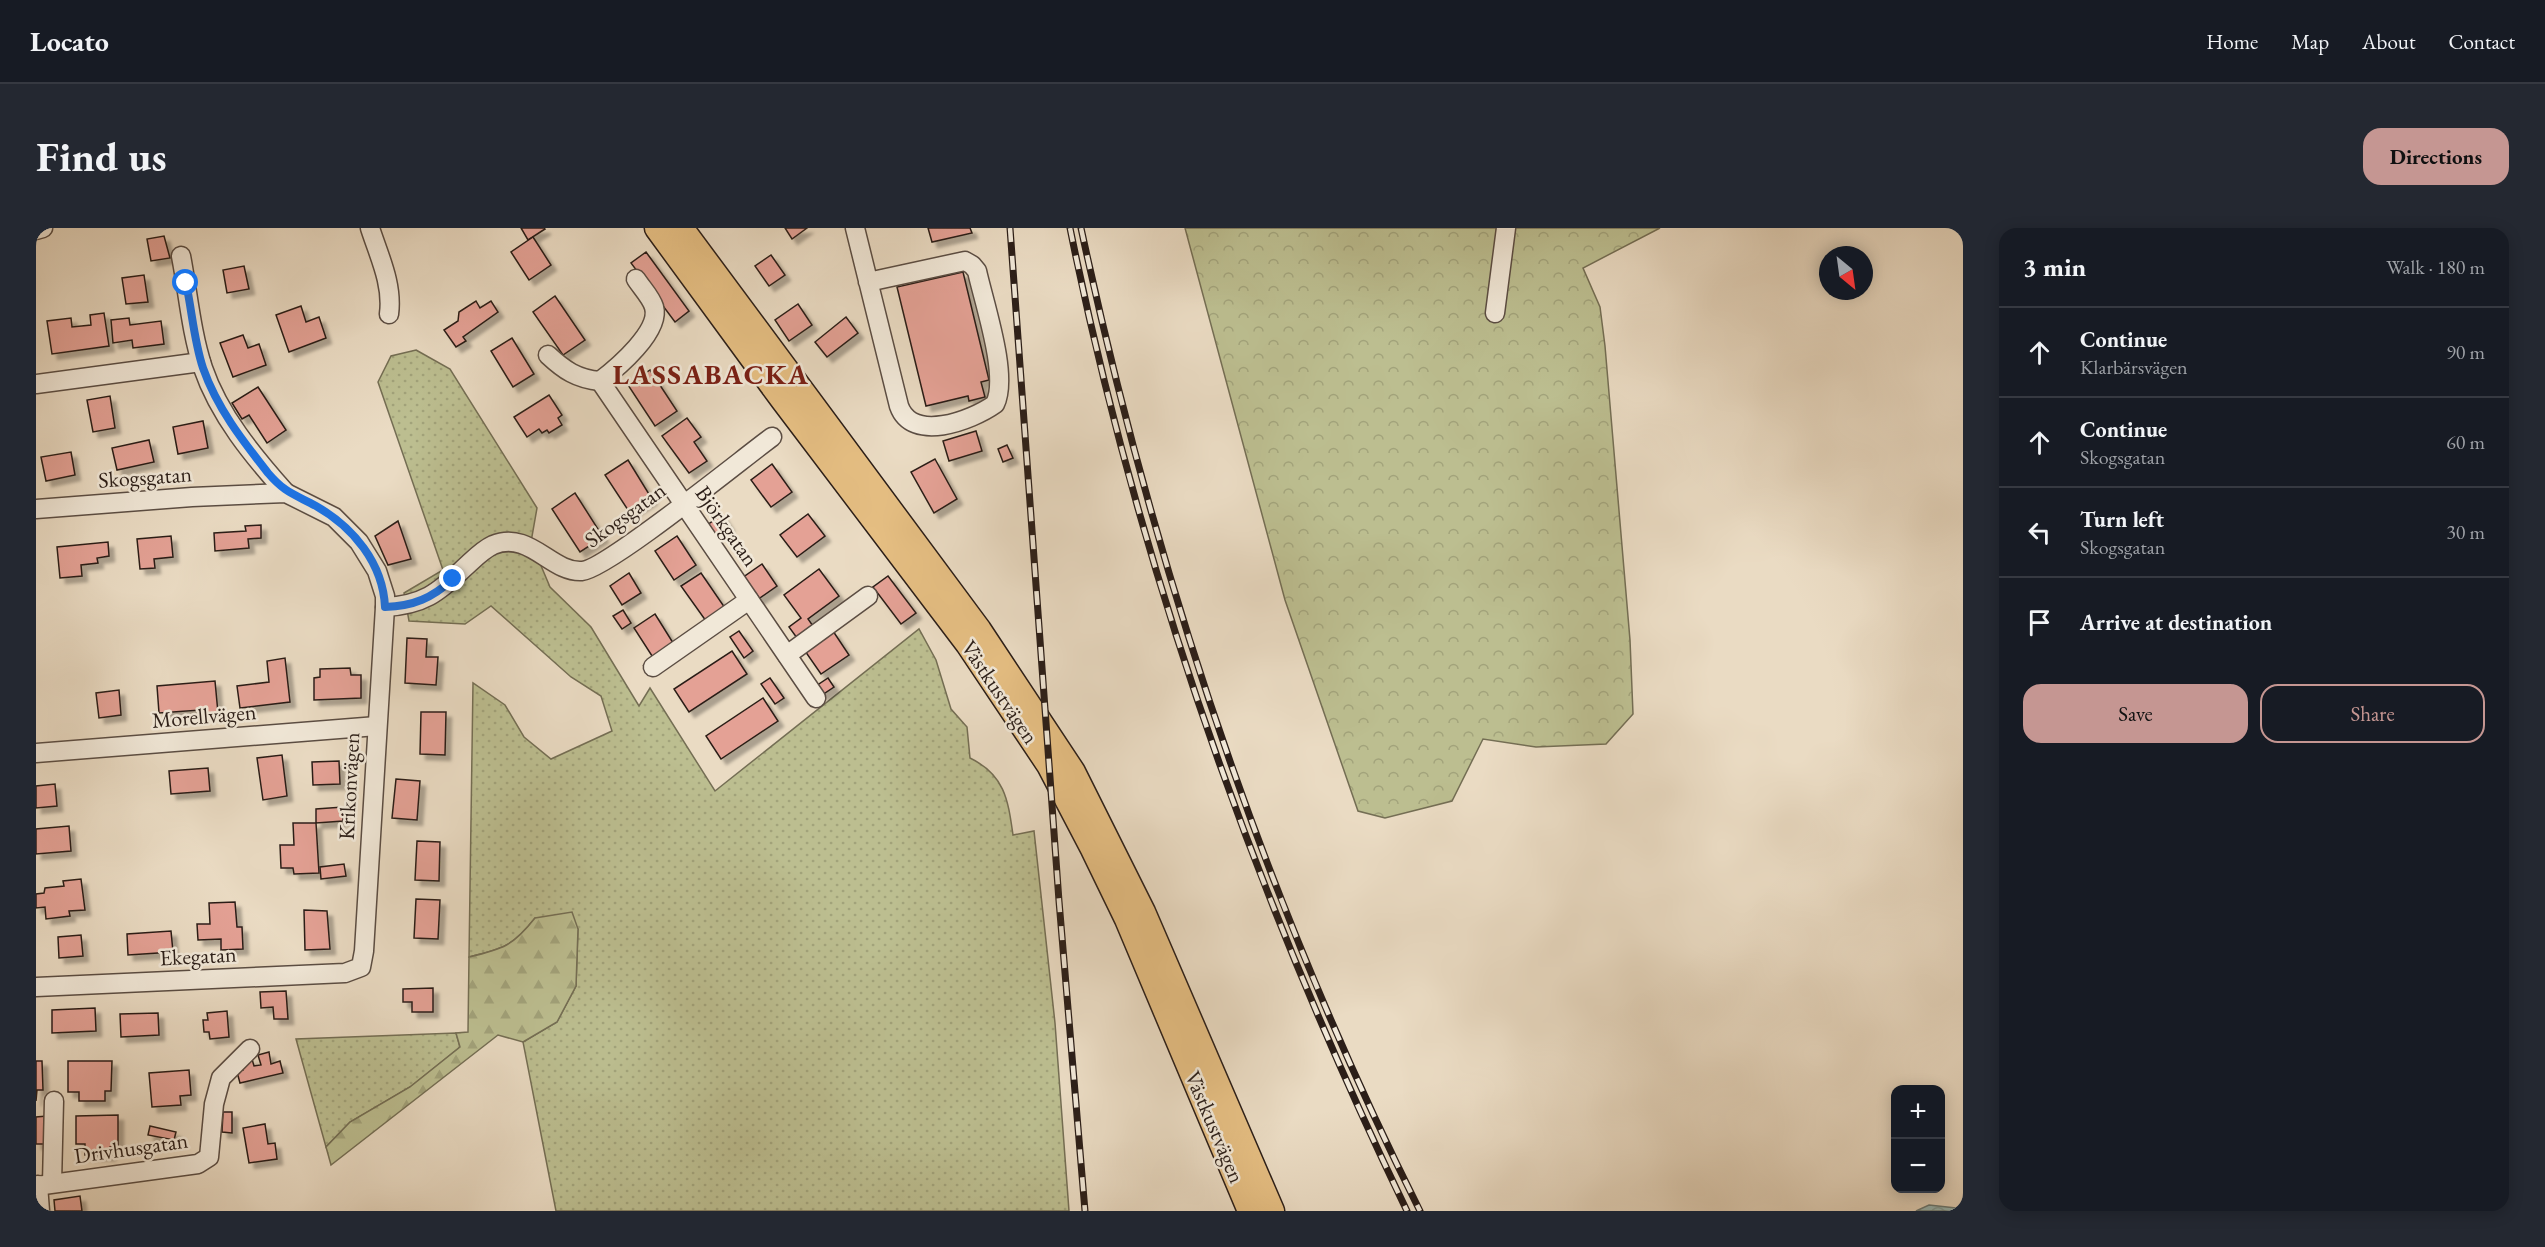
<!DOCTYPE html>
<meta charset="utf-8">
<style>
:root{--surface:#171b24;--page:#242831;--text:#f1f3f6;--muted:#9ea1a6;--line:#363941;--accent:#c59692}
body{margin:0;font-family:"EB Garamond",serif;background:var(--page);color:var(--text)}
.controls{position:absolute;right:18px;bottom:18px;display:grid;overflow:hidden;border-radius:12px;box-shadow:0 3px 15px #0003}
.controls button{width:54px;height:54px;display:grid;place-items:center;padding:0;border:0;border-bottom:2px solid var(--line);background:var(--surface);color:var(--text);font:30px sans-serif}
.compass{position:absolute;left:1783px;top:18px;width:54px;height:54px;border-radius:50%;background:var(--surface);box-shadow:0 3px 15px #0003;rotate:151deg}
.stop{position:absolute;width:18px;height:18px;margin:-14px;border:4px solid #1a73e8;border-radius:50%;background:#fff}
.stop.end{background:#1a73e8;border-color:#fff;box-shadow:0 2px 6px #0008}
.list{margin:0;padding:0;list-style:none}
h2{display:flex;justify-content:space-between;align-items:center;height:78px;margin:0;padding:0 24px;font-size:26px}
h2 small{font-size:20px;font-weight:400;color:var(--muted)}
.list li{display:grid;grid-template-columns:39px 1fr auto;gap:18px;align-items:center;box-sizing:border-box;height:90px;padding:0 24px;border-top:2px solid var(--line)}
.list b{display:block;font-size:22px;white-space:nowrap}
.list p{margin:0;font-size:20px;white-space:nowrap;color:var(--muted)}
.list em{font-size:20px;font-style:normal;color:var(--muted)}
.actions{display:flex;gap:12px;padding:18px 24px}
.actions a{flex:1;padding:14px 0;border:2px solid var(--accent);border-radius:18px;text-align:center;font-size:21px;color:var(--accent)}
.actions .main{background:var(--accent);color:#111}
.icon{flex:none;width:33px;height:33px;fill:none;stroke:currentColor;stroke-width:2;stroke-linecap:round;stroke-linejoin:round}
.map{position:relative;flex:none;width:1927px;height:983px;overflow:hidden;border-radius:18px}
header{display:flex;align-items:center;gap:36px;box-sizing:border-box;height:84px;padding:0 30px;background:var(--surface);border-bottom:2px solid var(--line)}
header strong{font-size:28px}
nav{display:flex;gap:33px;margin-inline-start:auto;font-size:21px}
.intro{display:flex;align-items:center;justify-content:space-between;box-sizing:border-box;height:144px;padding:0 36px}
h1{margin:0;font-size:42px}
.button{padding:15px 27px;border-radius:18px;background:var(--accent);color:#111;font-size:21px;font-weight:700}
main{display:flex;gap:36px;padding:0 36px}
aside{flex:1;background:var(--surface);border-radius:18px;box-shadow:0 3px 15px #0003}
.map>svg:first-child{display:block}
</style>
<header>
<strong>Locato</strong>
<nav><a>Home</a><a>Map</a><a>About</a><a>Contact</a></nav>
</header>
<div class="intro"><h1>Find us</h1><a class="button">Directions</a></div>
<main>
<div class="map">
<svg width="1927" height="983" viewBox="0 0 1927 983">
<defs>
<pattern id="grass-dots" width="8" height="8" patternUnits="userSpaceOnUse" patternTransform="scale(1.5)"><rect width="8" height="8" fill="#bcbe90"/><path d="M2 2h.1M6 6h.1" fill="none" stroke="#a2a37b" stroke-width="1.8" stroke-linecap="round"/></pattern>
<pattern id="forest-firs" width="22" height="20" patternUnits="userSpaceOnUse" patternTransform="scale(1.5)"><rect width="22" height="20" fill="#bcbe90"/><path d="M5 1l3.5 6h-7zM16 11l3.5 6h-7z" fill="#a2a37b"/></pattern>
<pattern id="park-crowns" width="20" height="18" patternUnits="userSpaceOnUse" patternTransform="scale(1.5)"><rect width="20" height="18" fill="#bcbe90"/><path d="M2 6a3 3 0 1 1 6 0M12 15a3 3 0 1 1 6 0" fill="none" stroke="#a2a37b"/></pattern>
<pattern id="water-waves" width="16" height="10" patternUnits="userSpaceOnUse" patternTransform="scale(1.5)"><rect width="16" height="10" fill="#98bab8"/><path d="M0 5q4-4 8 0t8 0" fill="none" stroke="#839f9d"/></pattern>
<filter id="shadow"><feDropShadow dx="5.5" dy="5.5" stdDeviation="1.5" flood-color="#0004"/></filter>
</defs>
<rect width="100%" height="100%" fill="#eadbc3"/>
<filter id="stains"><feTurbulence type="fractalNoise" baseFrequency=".00333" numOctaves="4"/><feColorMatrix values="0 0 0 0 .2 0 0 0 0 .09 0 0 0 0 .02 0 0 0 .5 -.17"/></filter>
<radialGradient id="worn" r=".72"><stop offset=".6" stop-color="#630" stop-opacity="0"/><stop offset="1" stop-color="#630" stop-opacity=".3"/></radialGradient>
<g fill="url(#grass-dots)" stroke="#746e54" stroke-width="1.5">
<path d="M 380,122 L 414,141 L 501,280 L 495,314 L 514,359 L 555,399 L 603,478 L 614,460 L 679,563 L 883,401 L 900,432 L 915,481 L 931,499 L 934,530 C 969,547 972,572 977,607 L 998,603 L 1019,795 L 1033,983 L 520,983 L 487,814 L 521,794 L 540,758 L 542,701 L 499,690 C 477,718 467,721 433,729 L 437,455 L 469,477 L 488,509 L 515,531 L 576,503 L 565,468 L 535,449 L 455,378 L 429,396 L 373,393 L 368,365 L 407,342 L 342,154 L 355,128 Z"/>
<path d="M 420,805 L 424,819 L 374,859 L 314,894 L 290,919 L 260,811 Z"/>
</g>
<path fill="url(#forest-firs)" stroke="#746e54" stroke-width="1.5" d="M 536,684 L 542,701 L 540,758 L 521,794 L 487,814 L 462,807 L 295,937 L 290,919 L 314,894 L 374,859 L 424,819 L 420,805 L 432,804 L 433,729 C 467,721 477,718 499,690 Z"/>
<path fill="url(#park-crowns)" stroke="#746e54" stroke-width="1.5" d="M 1149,0 L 1624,0 L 1547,40 L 1564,79 L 1569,118 L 1594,412 L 1597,486 L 1570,516 L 1500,519 L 1447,511 L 1416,573 L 1349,590 L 1322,583 L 1249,372 Z"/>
<path fill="url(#water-waves)" stroke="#6c7c78" stroke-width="1.5" d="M 1893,977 L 1920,980 L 1922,983 L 1880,983 Z"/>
<g fill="#e4a195" stroke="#2b1e18" stroke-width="1.5" filter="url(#shadow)">
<path d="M 485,0 L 508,0 L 509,1 L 492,12 Z"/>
<path d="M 749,0 L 771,0 L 756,11 Z"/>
<path d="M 892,0 L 934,0 L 936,5 L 896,14 Z"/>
<path d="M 128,8 L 134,30 L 115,33 L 111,11 Z"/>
<path d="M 497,9 L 515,37 L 493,52 L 475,24 Z"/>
<path d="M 610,24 L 653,83 L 639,94 L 595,35 Z"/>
<path d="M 735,27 L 749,47 L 733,58 L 719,38 Z"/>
<path d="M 208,38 L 213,61 L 191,65 L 187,42 Z"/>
<path d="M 927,44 L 953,152 L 945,154 L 949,169 L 933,173 L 932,168 L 890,178 L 861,59 Z"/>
<path d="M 108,47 L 112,74 L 90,76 L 86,50 Z"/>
<path d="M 519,68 L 549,112 L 527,127 L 497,84 Z"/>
<path d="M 440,73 L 444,80 L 455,73 L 462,84 L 427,109 L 430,113 L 420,119 L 408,102 L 422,93 L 423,84 Z"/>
<path d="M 762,76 L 776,97 L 753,113 L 739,92 Z"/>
<path d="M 265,78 L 270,94 L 283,89 L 290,110 L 253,124 L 240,87 Z"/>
<path d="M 68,85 L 73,118 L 16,126 L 11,93 L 35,90 L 36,99 L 55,97 L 54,87 Z"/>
<path d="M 810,89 L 822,105 L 791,129 L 779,114 Z"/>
<path d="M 93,90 L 94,97 L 125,93 L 128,116 L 97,120 L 96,112 L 77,115 L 75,92 Z"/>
<path d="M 207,107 L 212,120 L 223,116 L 230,137 L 197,149 L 184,115 Z"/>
<path d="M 476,110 L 498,146 L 477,159 L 455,123 Z"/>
<path d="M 614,142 L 641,183 L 619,198 L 592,157 Z"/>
<path d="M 222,159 L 250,202 L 231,215 L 213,187 L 206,191 L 196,175 Z"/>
<path d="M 513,167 L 526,187 L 522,190 L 526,197 L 513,205 L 511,202 L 506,205 L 503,201 L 491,209 L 478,189 Z"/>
<path d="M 74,168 L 79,200 L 57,204 L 51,172 Z"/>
<path d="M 651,190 L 665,209 L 658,214 L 671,233 L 653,245 L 626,208 Z"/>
<path d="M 167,193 L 172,220 L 142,226 L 137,199 Z"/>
<path d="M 940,203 L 946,223 L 913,233 L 907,213 Z"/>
<path d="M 113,212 L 118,234 L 81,242 L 76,220 Z"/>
<path d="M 971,217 L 977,230 L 967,234 L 962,221 Z"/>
<path d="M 35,224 L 39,247 L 10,253 L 5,229 Z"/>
<path d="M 899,231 L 921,271 L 898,285 L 875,244 Z"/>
<path d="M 592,232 L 616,271 L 594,285 L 569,247 Z"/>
<path d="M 736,236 L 756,264 L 735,279 L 715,252 Z"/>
<path d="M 539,265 L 567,309 L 544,324 L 516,281 Z"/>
<path d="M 772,286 L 789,308 L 761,329 L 744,307 Z"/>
<path d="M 686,287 L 693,298 L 678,307 L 671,297 Z"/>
<path d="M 362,293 L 375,331 L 352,337 L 339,308 Z"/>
<path d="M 225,297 L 225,310 L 212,311 L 213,320 L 179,323 L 178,305 L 210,303 L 209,298 Z"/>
<path d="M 135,308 L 137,329 L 118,331 L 119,340 L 104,341 L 101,311 Z"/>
<path d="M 641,308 L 660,337 L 638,352 L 619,323 Z"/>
<path d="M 72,314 L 73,328 L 61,330 L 62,335 L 45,337 L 46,348 L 24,350 L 21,319 Z"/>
<path d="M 726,336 L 741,358 L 721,372 L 706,350 Z"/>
<path d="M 783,341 L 803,368 L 772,391 L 777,398 L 761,410 L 753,399 L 765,390 L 748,367 Z"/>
<path d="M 593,345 L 605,365 L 586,377 L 574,358 Z"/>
<path d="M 665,345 L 689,380 L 670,393 L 645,358 Z"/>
<path d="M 852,348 L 880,385 L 865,396 L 837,359 Z"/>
<path d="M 587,382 L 595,395 L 586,401 L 577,388 Z"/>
<path d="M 619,386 L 639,418 L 618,431 L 598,400 Z"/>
<path d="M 703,403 L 717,423 L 708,430 L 694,409 Z"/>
<path d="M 797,403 L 813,427 L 785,446 L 769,423 Z"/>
<path d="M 371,410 L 391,411 L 390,429 L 402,429 L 400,457 L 369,455 Z"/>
<path d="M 696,423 L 711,446 L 653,484 L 638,461 Z"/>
<path d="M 249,430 L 254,474 L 204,480 L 201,458 L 233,454 L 231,433 Z"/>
<path d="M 314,440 L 315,447 L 325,447 L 325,470 L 278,472 L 278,450 L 284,449 L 284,441 Z"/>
<path d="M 734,450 L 748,470 L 739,476 L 725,456 Z"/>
<path d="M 792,450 L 798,459 L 786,467 L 780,458 Z"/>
<path d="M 179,453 L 182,485 L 164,486 L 164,482 L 123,485 L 121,458 Z"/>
<path d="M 83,462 L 85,487 L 63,490 L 60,465 Z"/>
<path d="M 727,470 L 742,493 L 685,531 L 670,508 Z"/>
<path d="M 385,484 L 410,484 L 409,527 L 384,526 Z"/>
<path d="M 246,527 L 251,568 L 227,572 L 221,530 Z"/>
<path d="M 303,533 L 304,556 L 277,557 L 276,534 Z"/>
<path d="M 172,540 L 174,563 L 135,566 L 133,543 Z"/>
<path d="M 360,551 L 384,553 L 381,592 L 356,590 Z"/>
<path d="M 19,556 L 21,578 L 0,580 L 0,558 Z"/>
<path d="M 307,579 L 307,593 L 280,595 L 280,581 Z"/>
<path d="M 257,595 L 280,595 L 283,645 L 258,646 L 257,640 L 245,640 L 244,617 L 258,617 Z"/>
<path d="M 33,598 L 35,623 L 0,626 L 0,601 Z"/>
<path d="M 381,613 L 404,614 L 403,653 L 379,652 Z"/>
<path d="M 308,636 L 310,648 L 285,651 L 284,639 Z"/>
<path d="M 45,651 L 49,682 L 33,683 L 34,688 L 10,691 L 9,679 L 0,680 L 0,666 L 8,665 L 9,660 L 28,658 L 27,653 Z"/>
<path d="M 380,671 L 404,672 L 402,711 L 378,710 Z"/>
<path d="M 199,674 L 201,699 L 206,699 L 207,721 L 185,722 L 185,711 L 162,712 L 161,696 L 174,696 L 173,675 Z"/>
<path d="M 268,682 L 291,683 L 294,721 L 269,722 Z"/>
<path d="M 135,703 L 137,724 L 92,727 L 91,706 Z"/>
<path d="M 45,707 L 47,728 L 23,730 L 22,709 Z"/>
<path d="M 397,760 L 397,784 L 376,784 L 376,774 L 367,774 L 367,761 Z"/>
<path d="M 250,763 L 252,791 L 238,791 L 237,779 L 225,780 L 224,764 Z"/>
<path d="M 59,780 L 60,803 L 16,805 L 16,782 Z"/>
<path d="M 191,783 L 193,809 L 174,811 L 173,804 L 168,804 L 167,792 L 172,792 L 171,785 Z"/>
<path d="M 122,785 L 123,807 L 85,809 L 84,786 Z"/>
<path d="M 233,824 L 235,836 L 244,833 L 247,845 L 204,855 L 201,844 L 207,842 L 205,834 L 216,831 L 218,838 L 225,837 L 222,827 Z"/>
<path d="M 0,833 L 6,833 L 7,862 L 1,862 L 0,873 Z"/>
<path d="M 32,833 L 76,833 L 75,863 L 69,863 L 69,873 L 43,873 L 43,864 L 32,864 Z"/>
<path d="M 153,842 L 155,867 L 144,868 L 145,877 L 116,879 L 113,845 Z"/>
<path d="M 187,884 L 196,884 L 196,905 L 186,904 Z"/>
<path d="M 82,887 L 82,919 L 74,919 L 74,927 L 49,927 L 49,916 L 40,916 L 40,888 Z"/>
<path d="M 11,888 L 12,916 L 0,916 L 0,889 Z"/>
<path d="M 229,896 L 232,916 L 239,915 L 241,931 L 213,935 L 207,900 Z"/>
<path d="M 114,898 L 140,904 L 138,912 L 112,907 Z"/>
<path d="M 44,968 L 46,983 L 19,983 L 18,972 Z"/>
</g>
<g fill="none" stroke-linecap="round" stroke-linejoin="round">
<defs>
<g id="minor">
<path d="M 334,0 C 343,28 357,56 353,86"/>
<path d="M 819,0 L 863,178 C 876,215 935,193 959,176 C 973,148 948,75 941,43 L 936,37 L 929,33 L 832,54"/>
<path d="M 0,2 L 7,0"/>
<path d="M 145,28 C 152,64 155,104 167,140 C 183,187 217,228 250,265"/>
<path d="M 1459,85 L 1470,0"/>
<path d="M 512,127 C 528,142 541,151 564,153 C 581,140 625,103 618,79 C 615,69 605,59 600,51"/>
<path d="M 564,153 L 780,470"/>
<path d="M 0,156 L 165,134"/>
<path d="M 0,281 L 156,269 L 250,265 L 298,289 L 323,314 L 341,343 L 349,368 L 349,379 L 328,723 L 325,739 L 309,745 L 0,759"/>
<path d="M 349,379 C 387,377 402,365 428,340 C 437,332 446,322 457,317 C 494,302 515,345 546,343 C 571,341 706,231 736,209"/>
<path d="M 751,427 L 832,368"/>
<path d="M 617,439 L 713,372"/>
<path d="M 0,525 L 341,498"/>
<path d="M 16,955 L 18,873"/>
<path d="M 2,957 L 4,983"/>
<path d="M 0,958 L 162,936 L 173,929 L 178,876 L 185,850 L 214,821"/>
</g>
<g id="major">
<path d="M 621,0 L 747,172 L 932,416 L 1013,537 L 1057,621 L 1091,691 L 1214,983"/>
<path d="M 645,0 L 943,402 L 1037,544 L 1107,684 L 1236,983"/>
</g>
</defs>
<use href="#minor" stroke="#5b4d43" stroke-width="21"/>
<use href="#major" stroke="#2b1e18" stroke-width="27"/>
<use href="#minor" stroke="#f1e8d8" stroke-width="18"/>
<use href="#major" stroke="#e5be82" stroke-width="24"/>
<defs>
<g id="rail">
<path d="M 974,0 L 1023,673 L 1049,983"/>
<path d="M 1034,0 C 1103,341 1220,670 1371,983"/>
<path d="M 1045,0 C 1118,340 1228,672 1384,983"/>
</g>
</defs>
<use href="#rail" stroke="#2b1e18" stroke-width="7"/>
<use href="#rail" stroke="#f1e8d8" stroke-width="4.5" stroke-dasharray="14" stroke-linecap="butt"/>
</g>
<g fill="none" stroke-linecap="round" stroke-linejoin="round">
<path stroke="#1a73e8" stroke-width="8" d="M 150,55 C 156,83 158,113 167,140 C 181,180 206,212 232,245 C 249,265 258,266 280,278 C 317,299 347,335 349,379 C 378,378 396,370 417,351"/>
</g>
<g text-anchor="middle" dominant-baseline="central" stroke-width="5" stroke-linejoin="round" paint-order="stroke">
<g font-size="22" fill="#2b1e18" stroke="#f1e8d8">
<text transform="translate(109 249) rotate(-4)">Skogsgatan</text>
<text transform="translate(589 287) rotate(-36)">Skogsgatan</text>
<text transform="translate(691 298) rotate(55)">Björkgatan</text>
<text transform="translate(964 464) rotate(56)">Västkustvägen</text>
<text transform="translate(168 488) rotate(-5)">Morellvägen</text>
<text transform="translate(313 558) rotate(-87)">Krikonvägen</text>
<text transform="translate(162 728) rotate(-3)">Ekegatan</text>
<text transform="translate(1179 899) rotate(67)">Västkustvägen</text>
<text transform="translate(95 920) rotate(-8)">Drivhusgatan</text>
</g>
<g font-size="28" font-weight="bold" letter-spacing="1.5" fill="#7a1f14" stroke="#f1e8d8">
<text x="675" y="146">LASSABACKA</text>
</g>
</g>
<rect width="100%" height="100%" filter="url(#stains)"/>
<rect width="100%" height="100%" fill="url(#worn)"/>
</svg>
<div class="controls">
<button>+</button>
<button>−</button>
</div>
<svg class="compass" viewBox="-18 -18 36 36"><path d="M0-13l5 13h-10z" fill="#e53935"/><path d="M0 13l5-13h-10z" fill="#9ea1a6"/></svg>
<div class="stop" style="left:150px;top:55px"></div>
<div class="stop end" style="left:417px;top:351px"></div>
</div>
<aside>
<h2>3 min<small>Walk · 180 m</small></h2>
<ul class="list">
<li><svg class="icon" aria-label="ahead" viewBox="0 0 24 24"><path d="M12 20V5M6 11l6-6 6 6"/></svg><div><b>Continue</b><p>Klarbärsvägen</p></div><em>90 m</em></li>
<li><svg class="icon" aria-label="ahead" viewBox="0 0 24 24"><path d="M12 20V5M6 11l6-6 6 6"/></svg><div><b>Continue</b><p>Skogsgatan</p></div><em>60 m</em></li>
<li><svg class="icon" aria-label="left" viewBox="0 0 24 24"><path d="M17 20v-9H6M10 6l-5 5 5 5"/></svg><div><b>Turn left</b><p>Skogsgatan</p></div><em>30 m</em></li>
<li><svg class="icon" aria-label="arrive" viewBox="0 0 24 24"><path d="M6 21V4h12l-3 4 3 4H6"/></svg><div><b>Arrive at destination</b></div></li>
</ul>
<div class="actions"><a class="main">Save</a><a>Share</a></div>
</aside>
</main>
